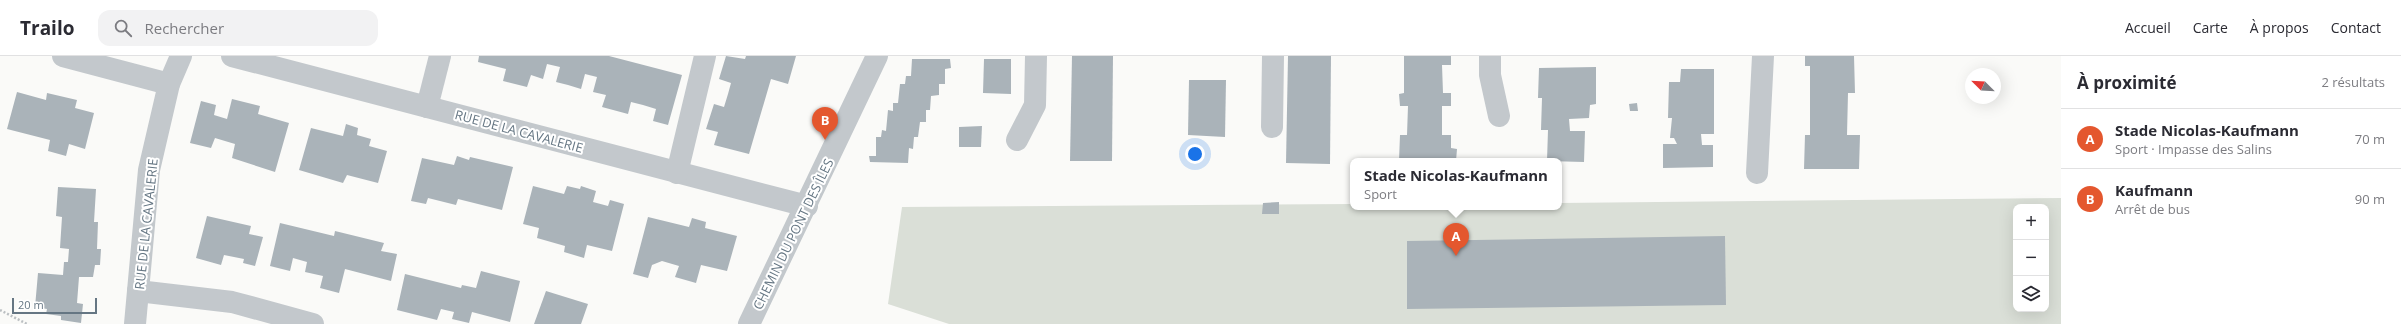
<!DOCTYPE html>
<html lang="fr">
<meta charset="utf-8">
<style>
:root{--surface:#fff;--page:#f2f2f3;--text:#2b2b33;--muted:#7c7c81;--line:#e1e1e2;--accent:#e4572e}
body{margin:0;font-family:"Open Sans",sans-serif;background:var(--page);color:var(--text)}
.controls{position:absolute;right:12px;bottom:12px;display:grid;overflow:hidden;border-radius:8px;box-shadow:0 4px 16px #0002}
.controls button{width:36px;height:36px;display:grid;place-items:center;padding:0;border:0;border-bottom:1px solid var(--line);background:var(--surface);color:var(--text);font:20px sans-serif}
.compass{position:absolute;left:1965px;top:12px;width:36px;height:36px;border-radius:50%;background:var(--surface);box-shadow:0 4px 16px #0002;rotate:294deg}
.scale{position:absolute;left:12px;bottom:10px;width:85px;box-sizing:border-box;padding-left:4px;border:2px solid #657683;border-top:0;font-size:11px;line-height:14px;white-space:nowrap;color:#657683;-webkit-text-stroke:3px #fff;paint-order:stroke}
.you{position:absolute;left:1195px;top:98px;width:14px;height:14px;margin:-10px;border:3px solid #fff;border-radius:50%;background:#1a73e8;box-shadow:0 0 0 6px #1a73e833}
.badge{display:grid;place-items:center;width:26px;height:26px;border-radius:50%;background:var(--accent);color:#fff;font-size:13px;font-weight:700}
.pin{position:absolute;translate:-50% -33px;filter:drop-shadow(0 1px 2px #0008)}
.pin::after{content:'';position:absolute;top:21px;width:14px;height:12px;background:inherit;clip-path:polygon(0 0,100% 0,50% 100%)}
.popup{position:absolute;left:1350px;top:102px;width:212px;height:52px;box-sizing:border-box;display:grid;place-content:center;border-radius:8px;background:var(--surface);filter:drop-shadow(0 1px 3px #0005);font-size:13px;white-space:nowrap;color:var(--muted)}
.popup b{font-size:15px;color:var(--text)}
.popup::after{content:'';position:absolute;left:50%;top:100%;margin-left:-8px;border:8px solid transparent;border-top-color:var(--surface)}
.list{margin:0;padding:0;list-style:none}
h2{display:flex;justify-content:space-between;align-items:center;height:52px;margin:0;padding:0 16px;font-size:17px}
h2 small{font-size:13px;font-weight:400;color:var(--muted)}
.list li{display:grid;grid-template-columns:26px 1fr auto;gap:12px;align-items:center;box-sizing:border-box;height:60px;padding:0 16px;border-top:1px solid var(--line)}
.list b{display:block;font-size:15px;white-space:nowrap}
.list p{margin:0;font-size:13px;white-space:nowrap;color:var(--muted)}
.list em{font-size:13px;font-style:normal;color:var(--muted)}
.icon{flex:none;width:22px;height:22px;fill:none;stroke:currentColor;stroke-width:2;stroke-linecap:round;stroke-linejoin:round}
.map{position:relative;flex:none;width:2061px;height:268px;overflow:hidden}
header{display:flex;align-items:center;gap:24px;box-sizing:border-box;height:56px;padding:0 20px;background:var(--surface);border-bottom:1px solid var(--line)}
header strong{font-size:19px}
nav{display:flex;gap:22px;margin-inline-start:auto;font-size:14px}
.search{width:280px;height:36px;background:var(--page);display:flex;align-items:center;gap:10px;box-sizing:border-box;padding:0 14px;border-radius:12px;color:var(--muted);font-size:15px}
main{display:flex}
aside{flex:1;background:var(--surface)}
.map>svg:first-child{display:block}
</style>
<header>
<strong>Trailo</strong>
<div class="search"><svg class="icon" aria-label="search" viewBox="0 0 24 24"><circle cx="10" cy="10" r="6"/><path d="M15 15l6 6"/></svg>Rechercher</div>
<nav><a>Accueil</a><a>Carte</a><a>À propos</a><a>Contact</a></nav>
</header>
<main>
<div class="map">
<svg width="2061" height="268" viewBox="0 0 2061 268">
<rect width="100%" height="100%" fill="#fafaf8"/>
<path fill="#dadfd7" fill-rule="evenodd" d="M 2061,142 L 2061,268 L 949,268 L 888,248 L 902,151 L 1353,148 L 1353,151 L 1559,151 L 1559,147 ZM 2016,151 L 2046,151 L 2046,253 L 2016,253 Z"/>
<g fill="#aab3b9">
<path d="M 479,0 L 609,0 L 682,19 L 668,69 L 653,65 L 656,53 L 643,49 L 631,46 L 628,58 L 602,51 L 606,39 L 593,36 L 597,21 L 585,18 L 581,33 L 568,29 L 556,26 L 560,11 L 547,8 L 543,23 L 531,19 L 527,31 L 503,25 L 506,13 L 478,6 Z"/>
<path d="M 726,0 L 745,3 L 746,0 L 796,0 L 788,28 L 771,23 L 749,98 L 714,89 L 718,76 L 706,73 L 714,48 L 724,51 L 728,38 L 731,27 L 719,23 Z"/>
<path d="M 1072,0 L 1113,0 L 1112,105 L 1070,105 Z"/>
<path d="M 1288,0 L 1331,0 L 1330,108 L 1286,107 Z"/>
<path d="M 1404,0 L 1451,0 L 1451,9 L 1442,9 L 1443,37 L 1451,37 L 1451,50 L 1442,50 L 1442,79 L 1451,79 L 1451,92 L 1457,93 L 1456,105 L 1399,105 L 1400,79 L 1407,79 L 1408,50 L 1400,50 L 1399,38 L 1404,37 Z"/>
<path d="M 1805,0 L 1854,0 L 1855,37 L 1848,37 L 1847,79 L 1860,79 L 1859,113 L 1804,113 L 1805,79 L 1810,79 L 1810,10 L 1805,10 Z"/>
<path d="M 912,3 L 950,3 L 951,12 L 945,13 L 945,28 L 939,28 L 939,39 L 931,40 L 930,54 L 926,54 L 926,66 L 920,66 L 918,81 L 914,81 L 913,93 L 909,92 L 908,107 L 870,106 L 869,100 L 876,100 L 876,81 L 881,81 L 882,74 L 886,75 L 888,54 L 893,55 L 893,47 L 898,47 L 900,28 L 905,28 L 906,20 L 911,20 Z"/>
<path d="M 984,3 L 1011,3 L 1011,38 L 983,37 Z"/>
<path d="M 1596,11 L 1596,48 L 1590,49 L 1589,62 L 1569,63 L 1570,75 L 1585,75 L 1584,106 L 1547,105 L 1548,74 L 1541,74 L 1542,42 L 1538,42 L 1539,12 Z"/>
<path d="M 1681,13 L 1714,13 L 1714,78 L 1701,78 L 1702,89 L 1713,89 L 1713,111 L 1663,112 L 1663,88 L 1677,88 L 1674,82 L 1670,82 L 1672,62 L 1668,62 L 1669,26 L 1680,26 Z"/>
<path d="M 1189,24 L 1226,24 L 1225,81 L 1188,79 Z"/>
<path d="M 17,36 L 46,44 L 47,37 L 77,44 L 75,52 L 94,57 L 85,93 L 69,88 L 66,100 L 48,95 L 50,84 L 7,73 Z"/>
<path d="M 232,43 L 260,50 L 258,58 L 289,67 L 275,116 L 232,102 L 235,88 L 215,82 L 211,92 L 190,87 L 201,45 L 216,49 L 214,59 L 227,63 Z"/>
<path d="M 1637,47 L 1638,55 L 1630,55 L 1629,48 Z"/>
<path d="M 346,68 L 358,72 L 357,79 L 371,83 L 369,90 L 387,95 L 378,127 L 347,119 L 343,127 L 299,114 L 311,72 L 343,80 Z"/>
<path d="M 982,70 L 981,91 L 959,91 L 959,71 Z"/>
<path d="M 457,100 L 469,104 L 470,101 L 513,111 L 502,154 L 458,143 L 456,149 L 428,142 L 426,148 L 411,145 L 422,102 L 454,109 Z"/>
<path d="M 533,130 L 564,138 L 567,130 L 580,133 L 581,130 L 596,135 L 593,146 L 608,150 L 610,144 L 624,148 L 612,195 L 587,189 L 584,202 L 564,196 L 565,190 L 537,182 L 539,172 L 523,168 Z"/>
<path d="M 58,131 L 96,133 L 94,166 L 98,166 L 97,193 L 101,193 L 100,209 L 95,209 L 93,221 L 79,221 L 77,247 L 83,248 L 81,267 L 61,264 L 61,260 L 46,258 L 47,253 L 35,251 L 38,217 L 63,219 L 64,206 L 68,206 L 69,193 L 60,192 L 62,161 L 56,160 Z"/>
<path d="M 1279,146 L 1279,158 L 1262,158 L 1263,147 Z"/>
<path d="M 207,160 L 251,170 L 249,178 L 263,181 L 255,210 L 243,207 L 244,203 L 224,199 L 221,209 L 196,202 Z"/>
<path d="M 648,161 L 689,171 L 692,162 L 706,166 L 705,172 L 737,180 L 727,215 L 701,209 L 696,227 L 675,221 L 679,210 L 662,205 L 652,209 L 648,222 L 633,218 Z"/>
<path d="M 280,167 L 334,180 L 335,175 L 384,187 L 381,195 L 397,198 L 391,225 L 345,213 L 339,237 L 320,232 L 323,220 L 305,216 L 307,206 L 293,202 L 290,215 L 270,210 Z"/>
<path d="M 1725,180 L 1726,249 L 1407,253 L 1407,185 Z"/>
<path d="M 481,215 L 520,225 L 510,266 L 472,256 L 469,267 L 452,263 L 454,256 L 441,253 L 437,264 L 397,254 L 405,218 L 461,232 L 462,229 L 476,232 Z"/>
<path d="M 546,235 L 588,248 L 581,268 L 534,268 Z"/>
</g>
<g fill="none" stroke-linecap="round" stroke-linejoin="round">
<path stroke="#bbbfc2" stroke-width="2.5" stroke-dasharray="2 2" stroke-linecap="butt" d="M 0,254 L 27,268"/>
<g stroke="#c3c8cc" stroke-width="22">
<path d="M 63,0 L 169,28"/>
<path d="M 232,0 L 807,150"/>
<path d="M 1490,0 L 1490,19 L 1499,60"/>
<path d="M 427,51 L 440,0"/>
<path d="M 1272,71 L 1273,0"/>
<path d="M 1017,84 L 1035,49 L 1036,0"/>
<path d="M 677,117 L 705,0"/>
<path d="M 1757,117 L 1763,0"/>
<path d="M 138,235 L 232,246 L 313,268"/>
<path d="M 135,268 L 149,114 L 169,28 L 181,0"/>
<path d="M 749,268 L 877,0"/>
</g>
</g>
<g text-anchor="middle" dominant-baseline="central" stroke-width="4" stroke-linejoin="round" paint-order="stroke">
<g font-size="13" fill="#657683" stroke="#fff">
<text transform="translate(519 75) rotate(15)">RUE DE LA CAVALERIE</text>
<text transform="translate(146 168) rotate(-84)">RUE DE LA CAVALERIE</text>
<text transform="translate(793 178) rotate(-64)">CHEMIN DU PONT DES ÎLES</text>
</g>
</g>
</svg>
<div class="controls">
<button>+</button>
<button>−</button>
<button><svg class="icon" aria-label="layers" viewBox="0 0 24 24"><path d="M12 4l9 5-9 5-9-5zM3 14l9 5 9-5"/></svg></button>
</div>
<svg class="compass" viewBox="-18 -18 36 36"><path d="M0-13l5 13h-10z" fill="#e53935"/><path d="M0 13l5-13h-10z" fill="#7c7c81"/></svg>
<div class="scale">20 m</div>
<div class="you"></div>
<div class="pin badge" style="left:1456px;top:200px">A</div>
<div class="popup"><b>Stade Nicolas-Kaufmann</b>Sport</div>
<div class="pin badge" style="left:825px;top:84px">B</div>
</div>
<aside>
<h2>À proximité<small>2 résultats</small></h2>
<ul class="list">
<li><span class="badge">A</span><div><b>Stade Nicolas-Kaufmann</b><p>Sport · Impasse des Salins</p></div><em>70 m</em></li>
<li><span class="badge">B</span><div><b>Kaufmann</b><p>Arrêt de bus</p></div><em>90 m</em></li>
</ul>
</aside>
</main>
